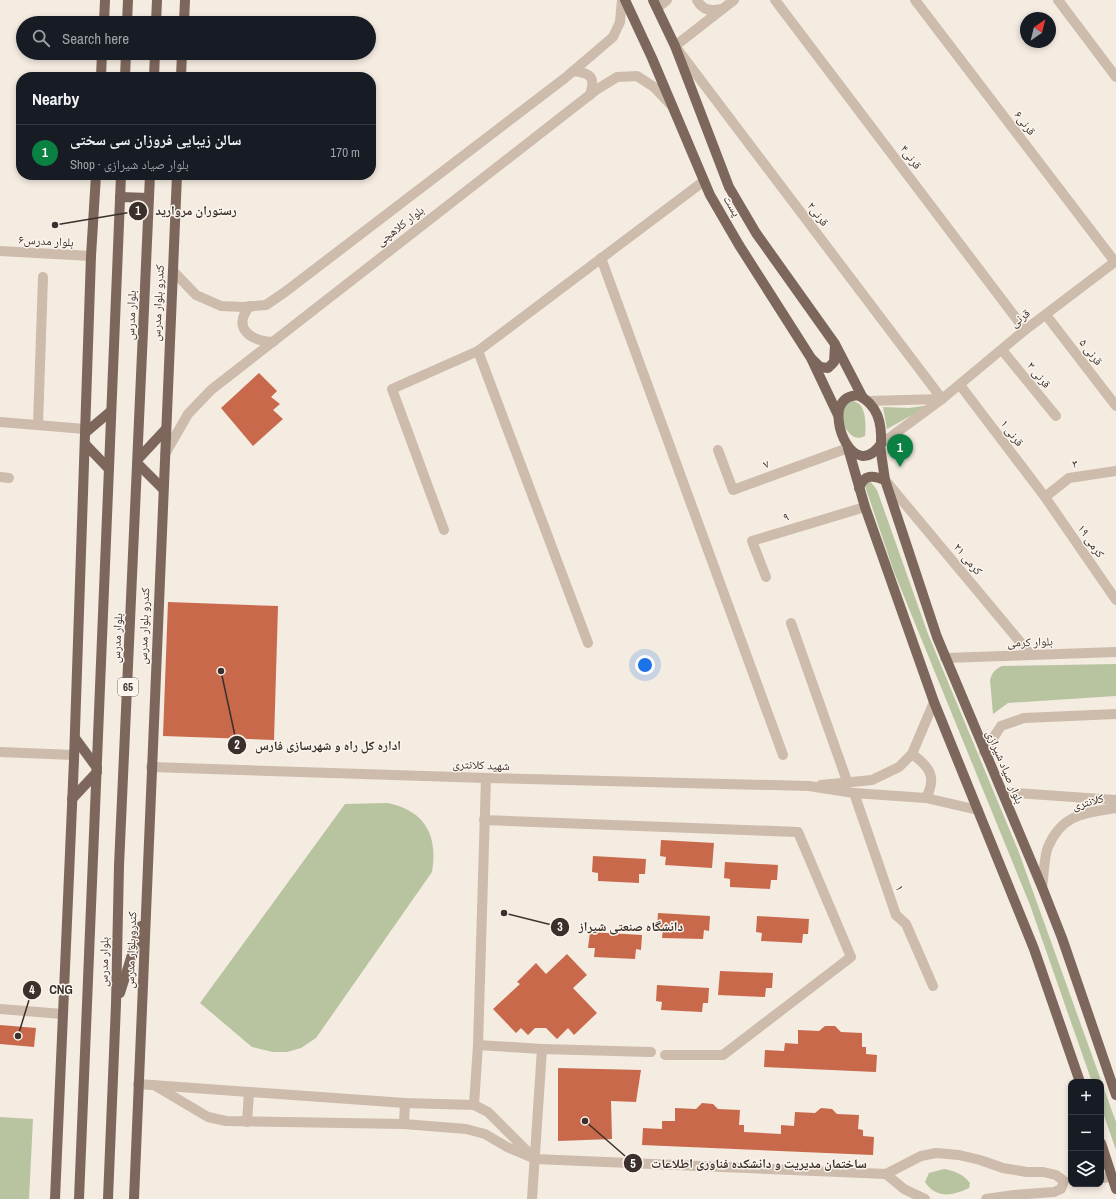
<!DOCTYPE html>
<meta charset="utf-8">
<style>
:root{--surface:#171b24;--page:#242831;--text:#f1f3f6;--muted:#9ea1a6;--line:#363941;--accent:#0b8043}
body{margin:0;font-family:"Archivo Narrow","Noto Naskh Arabic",sans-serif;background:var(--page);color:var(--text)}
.controls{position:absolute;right:12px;bottom:12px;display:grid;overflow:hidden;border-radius:8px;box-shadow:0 2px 6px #0003}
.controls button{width:36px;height:36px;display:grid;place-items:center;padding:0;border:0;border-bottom:1px solid var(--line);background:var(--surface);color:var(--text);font:20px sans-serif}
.compass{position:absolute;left:1020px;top:12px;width:36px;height:36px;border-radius:50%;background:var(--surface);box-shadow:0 2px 6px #0003;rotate:35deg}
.you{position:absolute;left:645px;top:665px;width:14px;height:14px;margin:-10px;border:3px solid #fff;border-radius:50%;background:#1a73e8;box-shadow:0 0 0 6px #1a73e833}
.badge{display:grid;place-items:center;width:26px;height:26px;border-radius:50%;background:var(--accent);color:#fff;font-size:13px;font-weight:700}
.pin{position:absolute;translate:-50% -33px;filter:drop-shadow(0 1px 2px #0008)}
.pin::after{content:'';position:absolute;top:21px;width:14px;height:12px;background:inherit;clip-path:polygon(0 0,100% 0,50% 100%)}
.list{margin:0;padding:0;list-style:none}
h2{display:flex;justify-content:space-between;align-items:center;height:52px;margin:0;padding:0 16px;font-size:17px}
h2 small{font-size:13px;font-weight:400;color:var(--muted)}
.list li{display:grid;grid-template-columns:26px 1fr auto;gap:12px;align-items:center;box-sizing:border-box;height:56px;padding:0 16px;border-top:1px solid var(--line)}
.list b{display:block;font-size:15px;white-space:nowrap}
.list p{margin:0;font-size:13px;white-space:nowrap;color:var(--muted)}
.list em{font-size:13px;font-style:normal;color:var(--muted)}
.icon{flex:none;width:22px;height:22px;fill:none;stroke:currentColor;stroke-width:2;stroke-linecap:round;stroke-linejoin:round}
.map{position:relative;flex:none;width:1116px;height:1199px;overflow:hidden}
.search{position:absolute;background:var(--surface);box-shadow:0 2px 6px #0003;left:16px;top:16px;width:360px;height:44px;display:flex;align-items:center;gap:10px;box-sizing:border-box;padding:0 14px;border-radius:22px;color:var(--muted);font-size:15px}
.panel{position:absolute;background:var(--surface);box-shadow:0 2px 6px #0003;left:16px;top:72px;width:360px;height:108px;border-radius:16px}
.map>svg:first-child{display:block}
</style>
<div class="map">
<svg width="1116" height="1199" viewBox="0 0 1116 1199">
<rect width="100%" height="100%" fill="#f4ebe1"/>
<g fill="#b8c4a0">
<path d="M 853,401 C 856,402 859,403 861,406 C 866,414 866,427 865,436 C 853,443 843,428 842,417 C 842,413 844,408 845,404 Z"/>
<path d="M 930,405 L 887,429 L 883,407 L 909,408 Z"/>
<path d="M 870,481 L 877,490 L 928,634 L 1018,850 L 1116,1122 L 1116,1150 L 1101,1107 L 1101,1082 L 1092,1082 L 1030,905 L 894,572 L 864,483 Z"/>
<path d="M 1116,664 L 1116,696 L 1008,703 L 993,714 L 990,680 C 992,673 995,669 1002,666 Z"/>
<path d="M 388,803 C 425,811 438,835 432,872 L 316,1038 L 301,1048 L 287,1052 L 273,1052 L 252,1047 L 200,1003 L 345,804 Z"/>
<path d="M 0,1117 L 33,1119 L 29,1199 L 0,1199 Z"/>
<path d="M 944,1169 C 955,1171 963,1174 970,1183 L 969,1188 C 953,1196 936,1199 925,1182 L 929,1173 Z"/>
</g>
<g fill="#c8694b">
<path d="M 259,373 L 277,391 L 271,397 L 280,404 L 273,410 L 283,419 L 253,446 L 221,408 Z"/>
<path d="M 168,602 L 278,606 L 274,740 L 163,736 Z"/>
<path d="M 661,840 L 714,843 L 712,868 L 665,865 L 666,857 L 660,856 Z"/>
<path d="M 593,856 L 646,859 L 645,874 L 639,874 L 639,883 L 598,881 L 598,873 L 592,872 Z"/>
<path d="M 725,862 L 778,865 L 777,880 L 771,880 L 770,889 L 730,887 L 730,879 L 724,878 Z"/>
<path d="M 658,913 L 710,916 L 709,931 L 704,930 L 703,939 L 662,938 L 663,929 L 657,929 Z"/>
<path d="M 757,916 L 809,919 L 808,934 L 803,934 L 802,943 L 761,941 L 762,933 L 756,932 Z"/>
<path d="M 590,932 L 642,935 L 641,950 L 636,949 L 635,959 L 594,957 L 595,948 L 588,948 Z"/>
<path d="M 567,954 L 587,975 L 573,988 L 597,1013 L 574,1035 L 568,1028 L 557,1039 L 546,1028 L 535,1028 L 528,1035 L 521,1028 L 516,1033 L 493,1009 L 520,984 L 517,982 L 536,963 L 546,974 Z"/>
<path d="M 720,971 L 773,973 L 772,988 L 766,988 L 765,997 L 718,995 Z"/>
<path d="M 657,985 L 709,988 L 708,1003 L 703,1003 L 702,1012 L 661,1010 L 662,1002 L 656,1001 Z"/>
<path d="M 0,1025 L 36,1028 L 34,1047 L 0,1044 Z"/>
<path d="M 825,1026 L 835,1026 L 841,1032 L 862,1033 L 862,1047 L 866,1047 L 866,1054 L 877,1055 L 876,1072 L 764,1067 L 765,1050 L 784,1051 L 785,1043 L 798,1044 L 798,1030 L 819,1031 Z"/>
<path d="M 558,1068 L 641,1070 L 636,1102 L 611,1101 L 612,1139 L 558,1141 Z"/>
<path d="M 702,1103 L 713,1104 L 718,1109 L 740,1110 L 739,1125 L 744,1125 L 744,1132 L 781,1134 L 781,1125 L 794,1126 L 795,1112 L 815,1113 L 821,1108 L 832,1109 L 837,1114 L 859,1115 L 858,1129 L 863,1130 L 863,1136 L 874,1137 L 873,1155 L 642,1145 L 643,1128 L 662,1129 L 662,1121 L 675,1121 L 675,1108 L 696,1109 Z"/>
</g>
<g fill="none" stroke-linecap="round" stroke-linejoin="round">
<g stroke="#cdbbac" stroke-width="10">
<path d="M 697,0 C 703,11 711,11 722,9"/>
<path d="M 734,0 L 675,46 L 942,399"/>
<path d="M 775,0 L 1025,330"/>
<path d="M 915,0 L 1115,262"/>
<path d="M 1058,0 L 1116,77"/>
<path d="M 657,8 L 667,0"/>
<path d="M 573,71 C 591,73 596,77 590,95"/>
<path d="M 0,251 L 91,256"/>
<path d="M 601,258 L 783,755"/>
<path d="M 173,271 L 196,295 L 221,306 L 243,307 L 266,305 L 285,292 L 565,78 L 613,37 L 620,22 L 622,0"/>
<path d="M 250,306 C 231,328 251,341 273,342"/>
<path d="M 1046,315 L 1116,406"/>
<path d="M 1002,350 L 1056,416"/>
<path d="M 478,351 L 588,643"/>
<path d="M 960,385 L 1045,497 L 1116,600"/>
<path d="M 868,401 L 942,399"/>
<path d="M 0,422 L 85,429"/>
<path d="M 38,424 L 43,277"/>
<path d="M 881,444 L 942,399 L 1025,330 L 1116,261"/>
<path d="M 718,450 L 733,490 L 848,448"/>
<path d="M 165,454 L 188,414 L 211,390 L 596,90 L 617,77 L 637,76 L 654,87 L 672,106"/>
<path d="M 0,477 L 9,478"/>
<path d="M 885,480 L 1031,655"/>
<path d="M 1045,497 L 1069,478 L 1116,471"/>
<path d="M 444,530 L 392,389 L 478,351 L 704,181"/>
<path d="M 766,577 L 752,541 L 865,507"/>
<path d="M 791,623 L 847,781"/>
<path d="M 945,658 L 1116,652"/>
<path d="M 0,752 L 74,755"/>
<path d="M 984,752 L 1001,726 L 1024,718 L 1116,714"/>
<path d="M 912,754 C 930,767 937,777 926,798"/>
<path d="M 151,767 L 486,778 L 809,786 L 854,793 L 926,798 L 978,810"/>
<path d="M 821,785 L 872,780 L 899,767 L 912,754 L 934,702"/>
<path d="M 1002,792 L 1116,800"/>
<path d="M 854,793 L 896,915 L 906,924 L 933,986"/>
<path d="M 484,820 L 798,832 L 851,957 L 723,1055 L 665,1055"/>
<path d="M 1042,887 C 1044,876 1044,856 1048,847 C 1062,814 1084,813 1116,808"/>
<path d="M 0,1009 L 63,1014"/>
<path d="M 478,1045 L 542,1049 L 532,1199"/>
<path d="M 542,1049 L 651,1052"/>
<path d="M 138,1084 L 405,1103 L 474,1105 L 488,1112 L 532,1156"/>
<path d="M 154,1085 L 208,1117 L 226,1121 L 404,1124 L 466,1129 L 485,1134 L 507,1147 L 535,1159 L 886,1174 L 921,1156 L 936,1153 L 959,1155 L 980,1160 L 1003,1168 L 1027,1172 L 1043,1172 L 1056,1175 L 1064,1181 L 1061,1189 L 1054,1192 L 1014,1195 L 986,1199"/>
<path d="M 474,1105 L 478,1045 L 486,778"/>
<path d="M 247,1122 L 249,1092"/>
<path d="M 404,1124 L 405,1103"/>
<path d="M 886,1174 L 904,1189 L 925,1199"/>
<path d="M 1101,1178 L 1112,1177"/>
</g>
<g stroke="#7d675c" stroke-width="10">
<path d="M 625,0 L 652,58 L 710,195 L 739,245 L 811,358 L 838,415"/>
<path d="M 653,0 L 675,46 L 729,187 L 756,233 L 835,344 L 863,398"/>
<path d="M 104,23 L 105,0"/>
<path d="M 127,23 L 128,0"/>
<path d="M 156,23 L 157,0"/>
<path d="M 184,23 L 185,0"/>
<path d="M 101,77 L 102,53"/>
<path d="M 125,77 L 126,53"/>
<path d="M 154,77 L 155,53"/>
<path d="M 181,77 L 182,53"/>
<path d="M 120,197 L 149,198"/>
<path d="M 813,360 L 820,367 L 828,368 L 834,362 L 835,345"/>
<path d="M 858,395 C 878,405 882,423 881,444 C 854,482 829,419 842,403 C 846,397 851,396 858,395 Z"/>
<path d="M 85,433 L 111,411"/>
<path d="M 85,444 L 109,469"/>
<path d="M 880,446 L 885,480 L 937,637 L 1042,887 L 1062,938 L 1116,1095"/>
<path d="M 848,448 L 865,507 L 934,702 L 1034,949 L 1080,1082"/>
<path d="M 138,459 L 166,429"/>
<path d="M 138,464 L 163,489"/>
<path d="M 859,488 C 864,474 873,475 885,480"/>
<path d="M 75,738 L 97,768"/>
<path d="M 72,799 L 97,772"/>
<path d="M 120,993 L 141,926"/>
<path d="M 1101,1143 L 1116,1189"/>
<path d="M 55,1199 L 74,760 L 91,256 L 96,175"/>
<path d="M 79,1199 L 121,175"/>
<path d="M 108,1199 L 116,1004 L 119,866 L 150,175"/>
<path d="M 134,1199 L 177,175"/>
</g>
</g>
<g text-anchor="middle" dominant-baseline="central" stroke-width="3" stroke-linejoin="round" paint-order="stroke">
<rect fill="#fbf5ee" stroke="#756b66" stroke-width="1" x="118" y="678" width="20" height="18" rx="3"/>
<g font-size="11" font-weight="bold" fill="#3b302b">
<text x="128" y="687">65</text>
</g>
<g font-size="12" fill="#3b302b" stroke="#fbf5ee">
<text transform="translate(1025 123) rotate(53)">قرنی۶</text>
<text transform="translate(911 157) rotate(53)">قرنی۴</text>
<text transform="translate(732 206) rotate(60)">پست</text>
<text transform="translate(818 214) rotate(53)">قرنی۲</text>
<text transform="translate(400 226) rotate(-38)">بلوار کلاهچی</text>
<text transform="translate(46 241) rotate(3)">بلوار مدرس۶</text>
<text transform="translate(158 303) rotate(-87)">کندرو بلوار مدرس</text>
<text transform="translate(131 315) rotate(-88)">بلوار مدرس</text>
<text transform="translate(1020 318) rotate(-38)">قرنی</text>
<text transform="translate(1091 352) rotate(52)">قرنی ۵</text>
<text transform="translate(1039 375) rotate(51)">قرنی ۳</text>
<text transform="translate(1012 433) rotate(53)">قرنی ۱</text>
<text transform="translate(766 464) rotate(-21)">۷</text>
<text transform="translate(1075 464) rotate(-9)">۳</text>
<text transform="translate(786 517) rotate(-17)">۹</text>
<text transform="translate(1091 541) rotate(55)">کرمی ۱۹</text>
<text transform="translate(968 559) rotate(50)">کرمی ۲۱</text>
<text transform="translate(144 626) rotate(-88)">کندرو بلوار مدرس</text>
<text transform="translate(117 638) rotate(-87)">بلوار مدرس</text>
<text transform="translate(1030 642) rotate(-2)">بلوار کرمی</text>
<text transform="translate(481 765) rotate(2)">شهید کلانتری</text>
<text transform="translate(1005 767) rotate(67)">بلوار صیاد شیرازی</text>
<text transform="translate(1088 802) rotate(-15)">کلانتری</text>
<text transform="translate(900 888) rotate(71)">۱</text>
<text transform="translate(131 950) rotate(-88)">کندرو بلوار مدرس</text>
<text transform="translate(104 962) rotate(-89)">بلوار مدرس</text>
</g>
</g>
<path fill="none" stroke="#3b302b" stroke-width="1.5" d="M55 225L138 211M221 671L237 745M504 913L560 927M18 1036L32 990M585 1121L633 1163"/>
<g fill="#3b302b" stroke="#fbf5ee" stroke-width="1.5">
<circle cx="55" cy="225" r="4"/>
<circle cx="221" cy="671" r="4"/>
<circle cx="504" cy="913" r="4"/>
<circle cx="18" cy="1036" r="4"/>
<circle cx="585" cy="1121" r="4"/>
<circle cx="138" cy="211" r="10"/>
<circle cx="237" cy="745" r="10"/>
<circle cx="560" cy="927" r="10"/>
<circle cx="32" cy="990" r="10"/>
<circle cx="633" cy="1163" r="10"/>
</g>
<g font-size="12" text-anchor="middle" font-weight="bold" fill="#fff">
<text x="138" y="215">1</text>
<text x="237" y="749">2</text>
<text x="560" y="931">3</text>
<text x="32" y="994">4</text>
<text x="633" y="1168">5</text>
</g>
<g font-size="13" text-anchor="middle" font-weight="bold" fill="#3b302b" stroke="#fbf5ee" stroke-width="3" stroke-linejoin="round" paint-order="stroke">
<text x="196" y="215">رستوران مروارید</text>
<text x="328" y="750">اداره کل راه و شهرسازی فارس</text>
<text x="631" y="931">دانشگاه صنعتی شیراز</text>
<text x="61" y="994">CNG</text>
<text x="759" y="1168">ساختمان مدیریت و دانشکده فناوری اطلاعات</text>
</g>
</svg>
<div class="controls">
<button>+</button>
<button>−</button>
<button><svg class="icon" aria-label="layers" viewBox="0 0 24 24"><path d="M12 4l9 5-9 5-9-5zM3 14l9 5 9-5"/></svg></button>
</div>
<svg class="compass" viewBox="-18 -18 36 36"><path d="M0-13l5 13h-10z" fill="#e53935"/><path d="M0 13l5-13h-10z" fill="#9ea1a6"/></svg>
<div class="you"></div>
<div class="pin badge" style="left:900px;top:467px">1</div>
<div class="search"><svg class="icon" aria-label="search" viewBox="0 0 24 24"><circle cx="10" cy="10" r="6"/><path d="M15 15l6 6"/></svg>Search here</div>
<section class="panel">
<h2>Nearby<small></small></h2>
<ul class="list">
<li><span class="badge">1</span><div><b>سالن زیبایی فروزان سی سختی</b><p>Shop · بلوار صیاد شیرازی</p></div><em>170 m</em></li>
</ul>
</section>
</div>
